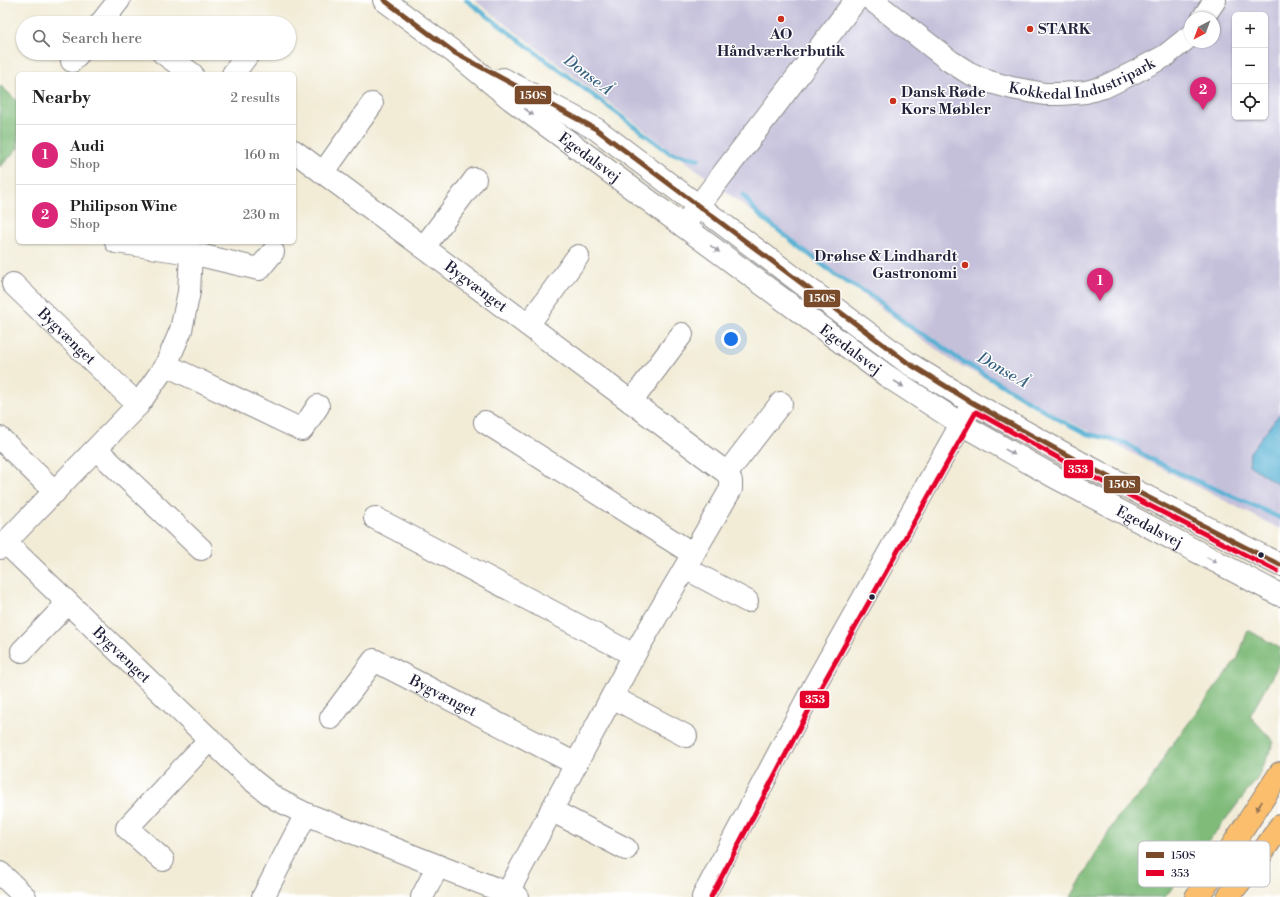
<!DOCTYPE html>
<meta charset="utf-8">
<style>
:root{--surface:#fff;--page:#f2f2f2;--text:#222;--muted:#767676;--line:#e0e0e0;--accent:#db2777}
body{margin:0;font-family:"Libre Bodoni",serif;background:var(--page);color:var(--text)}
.controls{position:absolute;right:12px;top:12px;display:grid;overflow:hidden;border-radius:6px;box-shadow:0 1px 3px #0004}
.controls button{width:36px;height:36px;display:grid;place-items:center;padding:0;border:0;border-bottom:1px solid var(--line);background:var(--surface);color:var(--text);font:20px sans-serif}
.compass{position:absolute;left:1184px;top:12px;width:36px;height:36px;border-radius:50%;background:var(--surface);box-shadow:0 1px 3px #0004;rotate:221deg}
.you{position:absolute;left:731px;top:339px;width:14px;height:14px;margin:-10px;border:3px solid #fff;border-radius:50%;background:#1a73e8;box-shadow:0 0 0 6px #1a73e833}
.badge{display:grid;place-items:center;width:26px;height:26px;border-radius:50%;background:var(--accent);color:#fff;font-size:13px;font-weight:700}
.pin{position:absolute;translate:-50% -33px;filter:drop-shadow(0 1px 2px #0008)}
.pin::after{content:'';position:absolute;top:21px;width:14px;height:12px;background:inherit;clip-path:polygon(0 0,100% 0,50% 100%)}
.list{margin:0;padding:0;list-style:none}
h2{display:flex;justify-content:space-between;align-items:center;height:52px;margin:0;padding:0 16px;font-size:17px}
h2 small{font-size:13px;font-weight:400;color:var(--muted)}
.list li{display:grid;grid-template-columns:26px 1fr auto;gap:12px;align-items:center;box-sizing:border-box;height:60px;padding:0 16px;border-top:1px solid var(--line)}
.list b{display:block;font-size:15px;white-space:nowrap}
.list p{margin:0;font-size:13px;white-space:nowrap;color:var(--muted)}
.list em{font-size:13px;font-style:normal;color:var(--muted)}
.icon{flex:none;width:22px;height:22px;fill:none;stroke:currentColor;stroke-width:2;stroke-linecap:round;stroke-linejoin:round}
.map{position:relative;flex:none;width:1280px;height:897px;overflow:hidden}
.search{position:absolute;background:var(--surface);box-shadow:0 1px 3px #0004;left:16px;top:16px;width:280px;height:44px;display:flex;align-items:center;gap:10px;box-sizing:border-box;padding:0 14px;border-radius:22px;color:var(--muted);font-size:15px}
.panel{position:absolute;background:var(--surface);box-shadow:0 1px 3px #0004;left:16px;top:72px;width:280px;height:172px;border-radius:6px}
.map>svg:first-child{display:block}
</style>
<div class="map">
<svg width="1280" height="897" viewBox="0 0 1280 897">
<rect width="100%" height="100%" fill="#fff"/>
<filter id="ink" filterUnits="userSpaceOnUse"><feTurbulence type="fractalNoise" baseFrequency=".025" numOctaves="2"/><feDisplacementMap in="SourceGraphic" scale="8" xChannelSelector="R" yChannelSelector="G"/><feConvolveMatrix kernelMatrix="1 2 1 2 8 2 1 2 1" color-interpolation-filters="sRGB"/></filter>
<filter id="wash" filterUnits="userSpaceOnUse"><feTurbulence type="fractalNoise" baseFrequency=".012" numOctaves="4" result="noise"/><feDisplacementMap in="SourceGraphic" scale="16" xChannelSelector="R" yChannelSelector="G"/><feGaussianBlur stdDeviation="0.9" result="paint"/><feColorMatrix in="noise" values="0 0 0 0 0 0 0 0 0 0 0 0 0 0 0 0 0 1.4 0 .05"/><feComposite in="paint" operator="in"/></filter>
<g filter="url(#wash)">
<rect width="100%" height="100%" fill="#f2ecd7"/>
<path fill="#c5c0da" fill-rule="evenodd" d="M 474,0 L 1280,0 L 1280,529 L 953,362 L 751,211 ZM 1235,15 L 1265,15 L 1265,117 L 1235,117 ZM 1190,18 L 1214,18 L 1214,42 L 1190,42 Z"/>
<g fill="#80bb7a" stroke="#516e5a">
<path d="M 0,85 L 18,102 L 18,148 L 0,167 Z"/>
<path d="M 1248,630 L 1280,648 L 1280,662 L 1250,716 L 1274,742 L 1257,779 L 1165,897 L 1071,897 L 1117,818 L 1146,788 L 1169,749 L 1238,658 Z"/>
</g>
<path fill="#55b0d3" stroke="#3c6987" d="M 1280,413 L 1280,486 L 1249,465 L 1250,452 Z"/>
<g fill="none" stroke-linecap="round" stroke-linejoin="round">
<g stroke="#55b0d3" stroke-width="4.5">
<path d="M 466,0 L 670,153 L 699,159"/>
<path d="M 743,195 L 759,215 L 838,277 L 875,298 L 909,326 L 928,336 L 957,358 L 1060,420 L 1087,434 L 1107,438 L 1126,443 L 1147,457 L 1183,475 L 1255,506 L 1280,518"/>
</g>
</g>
</g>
<g filter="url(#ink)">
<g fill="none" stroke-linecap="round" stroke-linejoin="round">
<defs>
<g id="minor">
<path id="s1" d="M 384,0 L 455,53 L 512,100 L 887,376 L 961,424 L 1053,476 L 1280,595"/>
<path id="s2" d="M 872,0 L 950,61 L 969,73 L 990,82 L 1012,88 L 1045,94 L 1061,94 L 1086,92 L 1104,87 L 1129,75 L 1165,56 L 1190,36"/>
<path d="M 1203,18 L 1215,0"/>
<path d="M 101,23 L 119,0"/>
<path d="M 163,53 L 192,74"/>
<path d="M 72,61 L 79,53"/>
<path d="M 233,74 L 249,53"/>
<path d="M 503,79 L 596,129 L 908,363 L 973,403 L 1083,464 L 1280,565"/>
<path id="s3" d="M 294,151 L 727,473 L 731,481 L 731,489 L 634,655 L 507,894"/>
<path d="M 323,173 L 372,104"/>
<path d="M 690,217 L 856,0"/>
<path d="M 116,242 L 191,253 L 259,269 L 273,252"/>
<path d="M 424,247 L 475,179"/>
<path id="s4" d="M 13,284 L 138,405"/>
<path d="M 528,325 L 578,256"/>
<path d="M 166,365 L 302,430 L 318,406"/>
<path d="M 631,402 L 682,334"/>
<path d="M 485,422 L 693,554"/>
<path d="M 0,438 L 55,492"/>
<path d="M 96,449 L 201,549"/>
<path d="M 727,473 L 781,403"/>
<path d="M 375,518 L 634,655"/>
<path id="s5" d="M 6,543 L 252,780 L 276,799 L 306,814 L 517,897"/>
<path d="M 0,548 L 138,405 L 166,365 L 181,330 L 189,292 L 191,253"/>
<path d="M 685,568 L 747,601"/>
<path d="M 22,651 L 68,603"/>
<path d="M 612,697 L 686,736"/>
<path id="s6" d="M 331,718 L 374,660 L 576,764"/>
<path d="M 551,810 L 626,849"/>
<path d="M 163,860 L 127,828 L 210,739"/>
<path d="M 0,873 L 25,897"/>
<path d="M 263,897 L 306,814"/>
<path d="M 422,897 L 438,866"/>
<path d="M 703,897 L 814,686 L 968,412"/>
</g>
<g id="major">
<path d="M 1196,897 L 1207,884 L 1280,773"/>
<path d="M 1228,897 L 1258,859 L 1280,826"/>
</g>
</defs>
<use href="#minor" stroke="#8a8789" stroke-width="24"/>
<use href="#major" stroke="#8a8789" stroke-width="24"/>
<use href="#minor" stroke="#fff" stroke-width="22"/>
<use href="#major" stroke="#fabe6d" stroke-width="22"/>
<defs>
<path id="bus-1" d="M 384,0 L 455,53 L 596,129 L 908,363 L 973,403 L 1083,464 L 1280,565"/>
<path id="bus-2" d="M 711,897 L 820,689 L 976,412 L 1080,470 L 1277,571"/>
</defs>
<use href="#bus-1" stroke="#fff" stroke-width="8"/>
<use href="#bus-2" stroke="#fff" stroke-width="8"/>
<use href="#bus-1" stroke="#7a4b2a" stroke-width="5"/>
<use href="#bus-2" stroke="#e4002b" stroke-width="5"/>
</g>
<defs><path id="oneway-solid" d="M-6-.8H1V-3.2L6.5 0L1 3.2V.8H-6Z"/></defs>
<g fill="#9c9ca7">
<use href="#oneway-solid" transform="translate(529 112) rotate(36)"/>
<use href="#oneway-solid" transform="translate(715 249) rotate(36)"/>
<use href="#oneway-solid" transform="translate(899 384) rotate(33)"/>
<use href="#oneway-solid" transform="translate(1010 452) rotate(29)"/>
<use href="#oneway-solid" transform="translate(1212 560) rotate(28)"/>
</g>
<use fill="#8e7054" href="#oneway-solid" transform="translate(1259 806) rotate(124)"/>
</g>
<g fill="#c8321e" stroke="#fff" stroke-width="1.5">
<circle cx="781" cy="19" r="4"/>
<circle cx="1030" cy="29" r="4"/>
<circle cx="893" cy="101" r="4"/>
<circle cx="965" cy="265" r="4"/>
</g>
<g fill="#22223b" stroke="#fff" stroke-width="1.5">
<circle cx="1261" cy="555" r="3.5"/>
<circle cx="872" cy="597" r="3.5"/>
</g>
<g text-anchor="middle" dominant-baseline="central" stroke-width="3" stroke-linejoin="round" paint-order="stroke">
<g font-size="15" font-weight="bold" fill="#22223b" stroke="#fff" text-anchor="start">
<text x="1038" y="29">STARK</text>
<text x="781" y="34" text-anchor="middle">AO<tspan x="781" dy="17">Håndværkerbutik</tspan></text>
<text x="901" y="92">Dansk Røde<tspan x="901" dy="17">Kors Møbler</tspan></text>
<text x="957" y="256" text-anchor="end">Drøhse &amp; Lindhardt<tspan x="957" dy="17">Gastronomi</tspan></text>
</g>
<g font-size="15" fill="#22223b" stroke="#fff">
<text stroke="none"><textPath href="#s2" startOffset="240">Kokkedal Industripark</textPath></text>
<text stroke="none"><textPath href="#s1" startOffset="259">Egedalsvej</textPath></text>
<text stroke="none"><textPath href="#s3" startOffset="227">Bygvænget</textPath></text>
<text stroke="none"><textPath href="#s4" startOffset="75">Bygvænget</textPath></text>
<text stroke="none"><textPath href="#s1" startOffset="583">Egedalsvej</textPath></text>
<text stroke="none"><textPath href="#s1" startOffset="931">Egedalsvej</textPath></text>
<text stroke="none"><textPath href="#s5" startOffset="161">Bygvænget</textPath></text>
<text stroke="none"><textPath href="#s6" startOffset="150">Bygvænget</textPath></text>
</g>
<g font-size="16" font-style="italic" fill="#39627f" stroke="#fff">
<text transform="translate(588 75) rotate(37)">Donse Å</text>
<text transform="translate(1003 370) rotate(30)">Donse Å</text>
</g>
</g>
<rect x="1138" y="841" width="132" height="46" rx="6" fill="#fff" stroke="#bdbdc4" stroke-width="1"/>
<rect x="1146" y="852" width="18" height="6" fill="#7a4b2a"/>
<rect x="1146" y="870" width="18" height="6" fill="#e4002b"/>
<g font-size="11" fill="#22223b">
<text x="1171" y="859">150S</text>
<text x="1171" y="877">353</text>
</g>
<g stroke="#fff" stroke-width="1.5">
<rect x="514" y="85" width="38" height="20" rx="4" fill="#7a4b2a"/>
<rect x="803" y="289" width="38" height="19" rx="4" fill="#7a4b2a"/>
<rect x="1063" y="459" width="31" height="20" rx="4" fill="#e4002b"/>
<rect x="1103" y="475" width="38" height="19" rx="4" fill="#7a4b2a"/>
<rect x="799" y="690" width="31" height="19" rx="4" fill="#e4002b"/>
</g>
<g font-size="11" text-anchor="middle" font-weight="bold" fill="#fff">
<text x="533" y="99">150S</text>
<text x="822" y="302">150S</text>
<text x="1078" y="473">353</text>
<text x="1122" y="488">150S</text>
<text x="815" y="703">353</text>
</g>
</svg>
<div class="controls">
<button>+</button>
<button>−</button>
<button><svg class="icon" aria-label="locate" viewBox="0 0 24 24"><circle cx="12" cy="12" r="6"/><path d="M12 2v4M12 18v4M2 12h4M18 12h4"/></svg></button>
</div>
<svg class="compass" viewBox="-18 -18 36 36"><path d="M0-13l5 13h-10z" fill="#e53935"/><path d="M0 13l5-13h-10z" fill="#767676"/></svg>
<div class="you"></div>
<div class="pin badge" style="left:1100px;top:301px">1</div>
<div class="pin badge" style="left:1203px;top:110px">2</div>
<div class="search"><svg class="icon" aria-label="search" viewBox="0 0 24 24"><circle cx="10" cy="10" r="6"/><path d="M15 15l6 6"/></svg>Search here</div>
<section class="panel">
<h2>Nearby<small>2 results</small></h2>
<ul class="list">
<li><span class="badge">1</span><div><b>Audi</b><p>Shop</p></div><em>160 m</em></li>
<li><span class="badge">2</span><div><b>Philipson Wine</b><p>Shop</p></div><em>230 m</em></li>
</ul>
</section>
</div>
